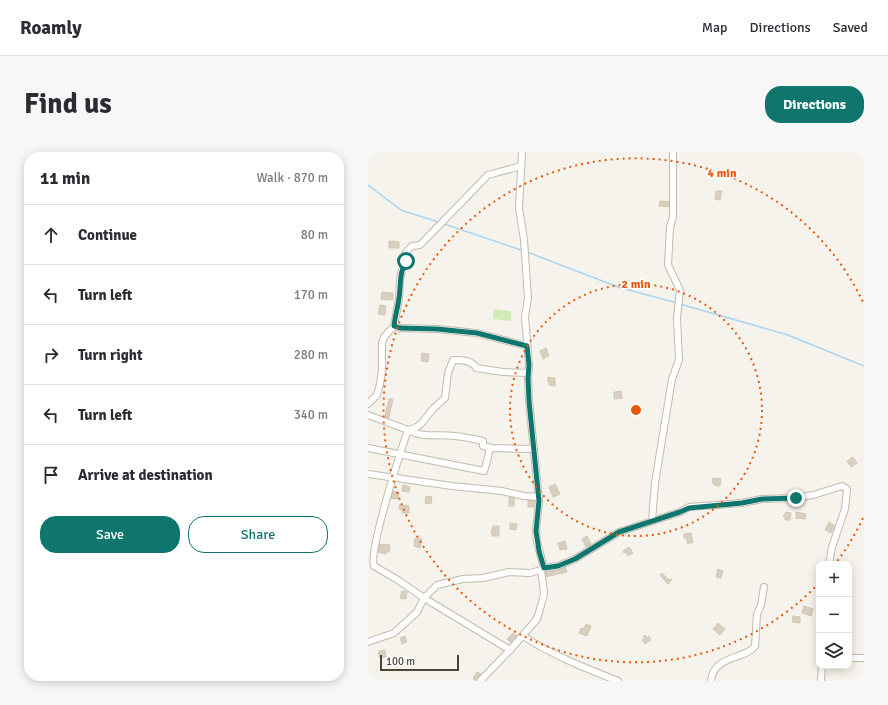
<!DOCTYPE html>
<meta charset="utf-8">
<style>
:root{--surface:#fff;--page:#f7f7f7;--text:#2b2b33;--muted:#7c7c81;--line:#e1e1e2;--accent:#0f766e}
body{margin:0;font-family:Signika,sans-serif;background:var(--page);color:var(--text)}
.controls{position:absolute;right:12px;bottom:12px;display:grid;overflow:hidden;border-radius:8px;box-shadow:0 2px 10px #0003}
.controls button{width:36px;height:36px;display:grid;place-items:center;padding:0;border:0;border-bottom:1px solid var(--line);background:var(--surface);color:var(--text);font:20px sans-serif}
.scale{position:absolute;left:12px;bottom:10px;width:79px;box-sizing:border-box;padding-left:4px;border:2px solid #4b4439;border-top:0;font-size:11px;line-height:14px;white-space:nowrap;color:#4b4439;-webkit-text-stroke:3px #fff;paint-order:stroke}
.stop{position:absolute;width:12px;height:12px;margin:-9px;border:3px solid #0f766e;border-radius:50%;background:#fff}
.stop.end{background:#0f766e;border-color:#fff;box-shadow:0 1px 4px #0008}
.list{margin:0;padding:0;list-style:none}
h2{display:flex;justify-content:space-between;align-items:center;height:52px;margin:0;padding:0 16px;font-size:17px}
h2 small{font-size:13px;font-weight:400;color:var(--muted)}
.list li{display:grid;grid-template-columns:26px 1fr auto;gap:12px;align-items:center;box-sizing:border-box;height:60px;padding:0 16px;border-top:1px solid var(--line)}
.list b{display:block;font-size:15px;white-space:nowrap}
.list em{font-size:13px;font-style:normal;color:var(--muted)}
.actions{display:flex;gap:8px;padding:12px 16px}
.actions a{flex:1;padding:9px 0;border:1px solid var(--accent);border-radius:16px;text-align:center;font-size:14px;color:var(--accent)}
.actions .main{background:var(--accent);color:#fff}
.icon{flex:none;width:22px;height:22px;fill:none;stroke:currentColor;stroke-width:2;stroke-linecap:round;stroke-linejoin:round}
.map{position:relative;flex:none;width:496px;height:529px;overflow:hidden;border-radius:16px}
header{display:flex;align-items:center;gap:24px;box-sizing:border-box;height:56px;padding:0 20px;background:var(--surface);border-bottom:1px solid var(--line)}
header strong{font-size:19px}
nav{display:flex;gap:22px;margin-inline-start:auto;font-size:14px}
.intro{display:flex;align-items:center;justify-content:space-between;box-sizing:border-box;height:96px;padding:0 24px}
h1{margin:0;font-size:28px}
.button{padding:10px 18px;border-radius:16px;background:var(--accent);color:#fff;font-size:14px;font-weight:700}
main{display:flex;gap:24px;padding:0 24px}
aside{flex:1;background:var(--surface);border-radius:16px;box-shadow:0 2px 10px #0003}
.map>svg:first-child{display:block}
</style>
<header>
<strong>Roamly</strong>
<nav><a>Map</a><a>Directions</a><a>Saved</a></nav>
</header>
<div class="intro"><h1>Find us</h1><a class="button">Directions</a></div>
<main>
<aside>
<h2>11 min<small>Walk · 870 m</small></h2>
<ul class="list">
<li><svg class="icon" aria-label="ahead" viewBox="0 0 24 24"><path d="M12 20V5M6 11l6-6 6 6"/></svg><div><b>Continue</b></div><em>80 m</em></li>
<li><svg class="icon" aria-label="left" viewBox="0 0 24 24"><path d="M17 20v-9H6M10 6l-5 5 5 5"/></svg><div><b>Turn left</b></div><em>170 m</em></li>
<li><svg class="icon" aria-label="right" viewBox="0 0 24 24"><path d="M7 20v-9h11M14 6l5 5-5 5"/></svg><div><b>Turn right</b></div><em>280 m</em></li>
<li><svg class="icon" aria-label="left" viewBox="0 0 24 24"><path d="M17 20v-9H6M10 6l-5 5 5 5"/></svg><div><b>Turn left</b></div><em>340 m</em></li>
<li><svg class="icon" aria-label="arrive" viewBox="0 0 24 24"><path d="M6 21V4h12l-3 4 3 4H6"/></svg><div><b>Arrive at destination</b></div></li>
</ul>
<div class="actions"><a class="main">Save</a><a>Share</a></div>
</aside>
<div class="map">
<svg width="496" height="529" viewBox="0 0 496 529">
<rect width="100%" height="100%" fill="#f6f3ec"/>
<path fill="#d2eab5" d="M 126,157 L 143,159 L 143,169 L 125,167 Z"/>
<g fill="none" stroke-linecap="round" stroke-linejoin="round">
<g stroke="#a9d4f2" stroke-width="1.5">
<path d="M 0,33 L 33,58 L 70,70"/>
<path d="M 76,72 L 156,99"/>
<path d="M 159,100 L 250,135 L 309,151"/>
<path d="M 312,152 L 420,183 L 496,214"/>
</g>
</g>
<g fill="#d8cfc1" stroke="#d3c7b4">
<path d="M 348,39 L 354,39 L 352,48 L 347,47 Z"/>
<path d="M 292,49 L 302,50 L 302,55 L 291,54 Z"/>
<path d="M 21,89 L 31,90 L 31,96 L 21,96 Z"/>
<path d="M 14,140 L 25,141 L 25,148 L 13,147 Z"/>
<path d="M 12,153 L 18,154 L 17,163 L 10,162 Z"/>
<path d="M 178,196 L 181,204 L 175,207 L 172,199 Z"/>
<path d="M 54,201 L 61,202 L 60,210 L 53,209 Z"/>
<path d="M 180,225 L 187,226 L 187,234 L 181,233 L 181,230 L 180,230 Z"/>
<path d="M 253,239 L 254,246 L 246,247 L 246,240 Z"/>
<path d="M 21,247 L 25,247 L 20,269 L 16,268 Z"/>
<path d="M 485,305 L 489,311 L 483,315 L 479,309 Z"/>
<path d="M 345,326 L 353,327 L 352,334 L 346,333 L 346,331 L 344,331 Z"/>
<path d="M 187,332 L 192,342 L 185,345 L 181,335 Z"/>
<path d="M 35,333 L 42,335 L 41,340 L 34,339 Z"/>
<path d="M 20,339 L 31,340 L 30,347 L 19,346 Z"/>
<path d="M 58,344 L 64,345 L 63,352 L 57,351 Z"/>
<rect x="141" y="345" width="5" height="9"/>
<rect x="160" y="347" width="6" height="8"/>
<path d="M 31,353 L 41,354 L 41,361 L 34,361 L 34,358 L 31,357 Z"/>
<path d="M 418,360 L 423,361 L 422,368 L 417,368 L 417,365 L 415,364 Z"/>
<path d="M 428,360 L 438,362 L 437,367 L 428,366 Z"/>
<path d="M 461,370 L 467,374 L 463,381 L 457,378 Z"/>
<path d="M 142,371 L 149,372 L 148,378 L 142,377 Z"/>
<path d="M 125,374 L 131,374 L 131,384 L 124,384 L 124,381 L 123,381 Z"/>
<path d="M 323,381 L 325,390 L 320,392 L 318,386 L 316,386 L 316,382 Z"/>
<path d="M 219,384 L 223,392 L 218,395 L 214,387 Z"/>
<path d="M 47,386 L 54,387 L 52,396 L 46,394 Z"/>
<path d="M 197,389 L 199,397 L 192,398 L 190,391 Z"/>
<path d="M 9,392 L 22,393 L 21,400 L 18,400 L 18,402 L 9,400 Z"/>
<path d="M 261,395 L 265,401 L 260,404 L 258,400 L 256,401 L 255,399 Z"/>
<path d="M 197,414 L 199,420 L 177,425 L 176,419 Z"/>
<path d="M 350,417 L 355,419 L 353,426 L 348,425 Z"/>
<path d="M 294,421 L 301,428 L 302,427 L 304,428 L 300,432 L 292,423 Z"/>
<path d="M 34,439 L 39,440 L 38,447 L 32,446 Z"/>
<path d="M 436,454 L 445,457 L 443,464 L 434,461 Z"/>
<path d="M 425,464 L 432,465 L 432,471 L 424,470 Z"/>
<path d="M 350,471 L 357,477 L 352,483 L 345,477 Z"/>
<path d="M 218,472 L 223,474 L 219,484 L 211,481 L 213,476 L 216,477 Z"/>
<path d="M 145,481 L 149,484 L 143,491 L 139,487 Z"/>
<path d="M 277,483 L 279,486 L 281,484 L 283,488 L 277,492 L 274,488 L 277,487 L 275,485 Z"/>
<path d="M 37,484 L 39,490 L 34,492 L 32,486 Z"/>
<path d="M 17,498 L 18,505 L 12,506 L 10,501 L 12,501 L 11,499 Z"/>
<path d="M 109,520 L 113,522 L 109,529 L 105,527 Z"/>
</g>
<g fill="none" stroke-linecap="round" stroke-linejoin="round">
<defs>
<g id="minor">
<path d="M 154,0 L 151,56 L 156,88 L 160,146 L 157,165 L 161,213 L 160,226 L 161,249 L 171,349 L 168,379 L 169,390 L 176,416"/>
<path d="M 26,174 L 32,176 L 69,177 L 109,181 L 159,194"/>
<path d="M 0,252 L 9,243 L 12,232 L 14,218 L 14,191 L 16,185 L 26,174 L 31,147 L 32,127 L 35,114 L 38,109 L 38,100 L 44,94 L 52,93 L 120,23 L 153,14"/>
<path d="M 0,263 L 40,278 C 54,286 71,282 87,284 C 96,285 106,287 115,289 L 115,294 L 124,296 L 166,297"/>
<path d="M 0,296 L 116,319 L 119,309 L 122,296"/>
<path d="M 0,322 L 84,334 L 134,339 L 156,344 L 171,345"/>
<path d="M 284,369 L 287,331 L 304,227 L 311,208 L 309,166 L 312,138 L 300,113 L 302,75 L 305,65 L 305,0"/>
<path d="M 155,484 C 184,503 217,516 250,529"/>
<path d="M 0,490 L 26,481 L 49,460 L 56,446 L 69,433 L 95,427 L 115,426 L 141,420 L 162,421 L 173,418 L 176,416 L 190,414 L 207,407 L 251,380 L 312,360 L 321,355 L 374,351 L 394,347 L 428,346 L 445,343 L 474,334 L 479,337 L 477,357 L 464,395 L 461,412"/>
<path d="M 142,498 L 56,446 L 30,428 L 6,414 C 0,401 33,298 40,278 C 56,275 56,265 67,255 C 70,252 73,250 77,246 L 80,221 L 85,208 C 93,208 104,208 108,216 L 135,220 L 160,221"/>
<path d="M 481,506 L 496,506"/>
<path d="M 112,529 L 142,498 L 169,467 L 174,450 L 176,441 L 173,418"/>
<path d="M 343,529 C 345,503 379,507 387,494 L 389,462 L 393,453 L 396,435"/>
<path d="M 453,529 L 454,514"/>
</g>
</defs>
<use href="#minor" stroke="#c2bbae" stroke-width="8"/>
<use href="#minor" stroke="#fff" stroke-width="6"/>
</g>
<g fill="none" stroke-linecap="round" stroke-linejoin="round">
<path stroke="#0f766e" stroke-width="5" d="M 38,109 C 31,121 33,133 31,146 C 30,155 27,164 26,174 L 32,176 L 69,177 L 109,181 L 159,194 L 161,213 L 160,226 L 161,249 L 171,349 L 168,379 L 171,399 L 176,416 L 190,414 L 207,407 L 251,380 L 312,360 L 321,356 L 374,351 L 394,347 L 428,346"/>
</g>
<g fill="none" stroke="#e8590c" stroke-width="2" stroke-dasharray="2 4">
<circle cx="268" cy="258" r="126"/>
<path d="M495 366A252 252 0 0 1 468 411M451 431A252 252 0 1 1 495 150"/>
</g>
<circle cx="268" cy="258" r="6" fill="#e8590c" stroke="#fff" stroke-width="2"/>
<g font-size="12" text-anchor="middle" font-weight="bold" fill="#e8590c" stroke="#fff" stroke-width="3" stroke-linejoin="round" paint-order="stroke">
<text x="354" y="25">4 min</text>
<text x="268" y="136">2 min</text>
</g>
</svg>
<div class="controls">
<button>+</button>
<button>−</button>
<button><svg class="icon" aria-label="layers" viewBox="0 0 24 24"><path d="M12 4l9 5-9 5-9-5zM3 14l9 5 9-5"/></svg></button>
</div>
<div class="scale">100 m</div>
<div class="stop" style="left:38px;top:109px"></div>
<div class="stop end" style="left:428px;top:346px"></div>
</div>
</main>
